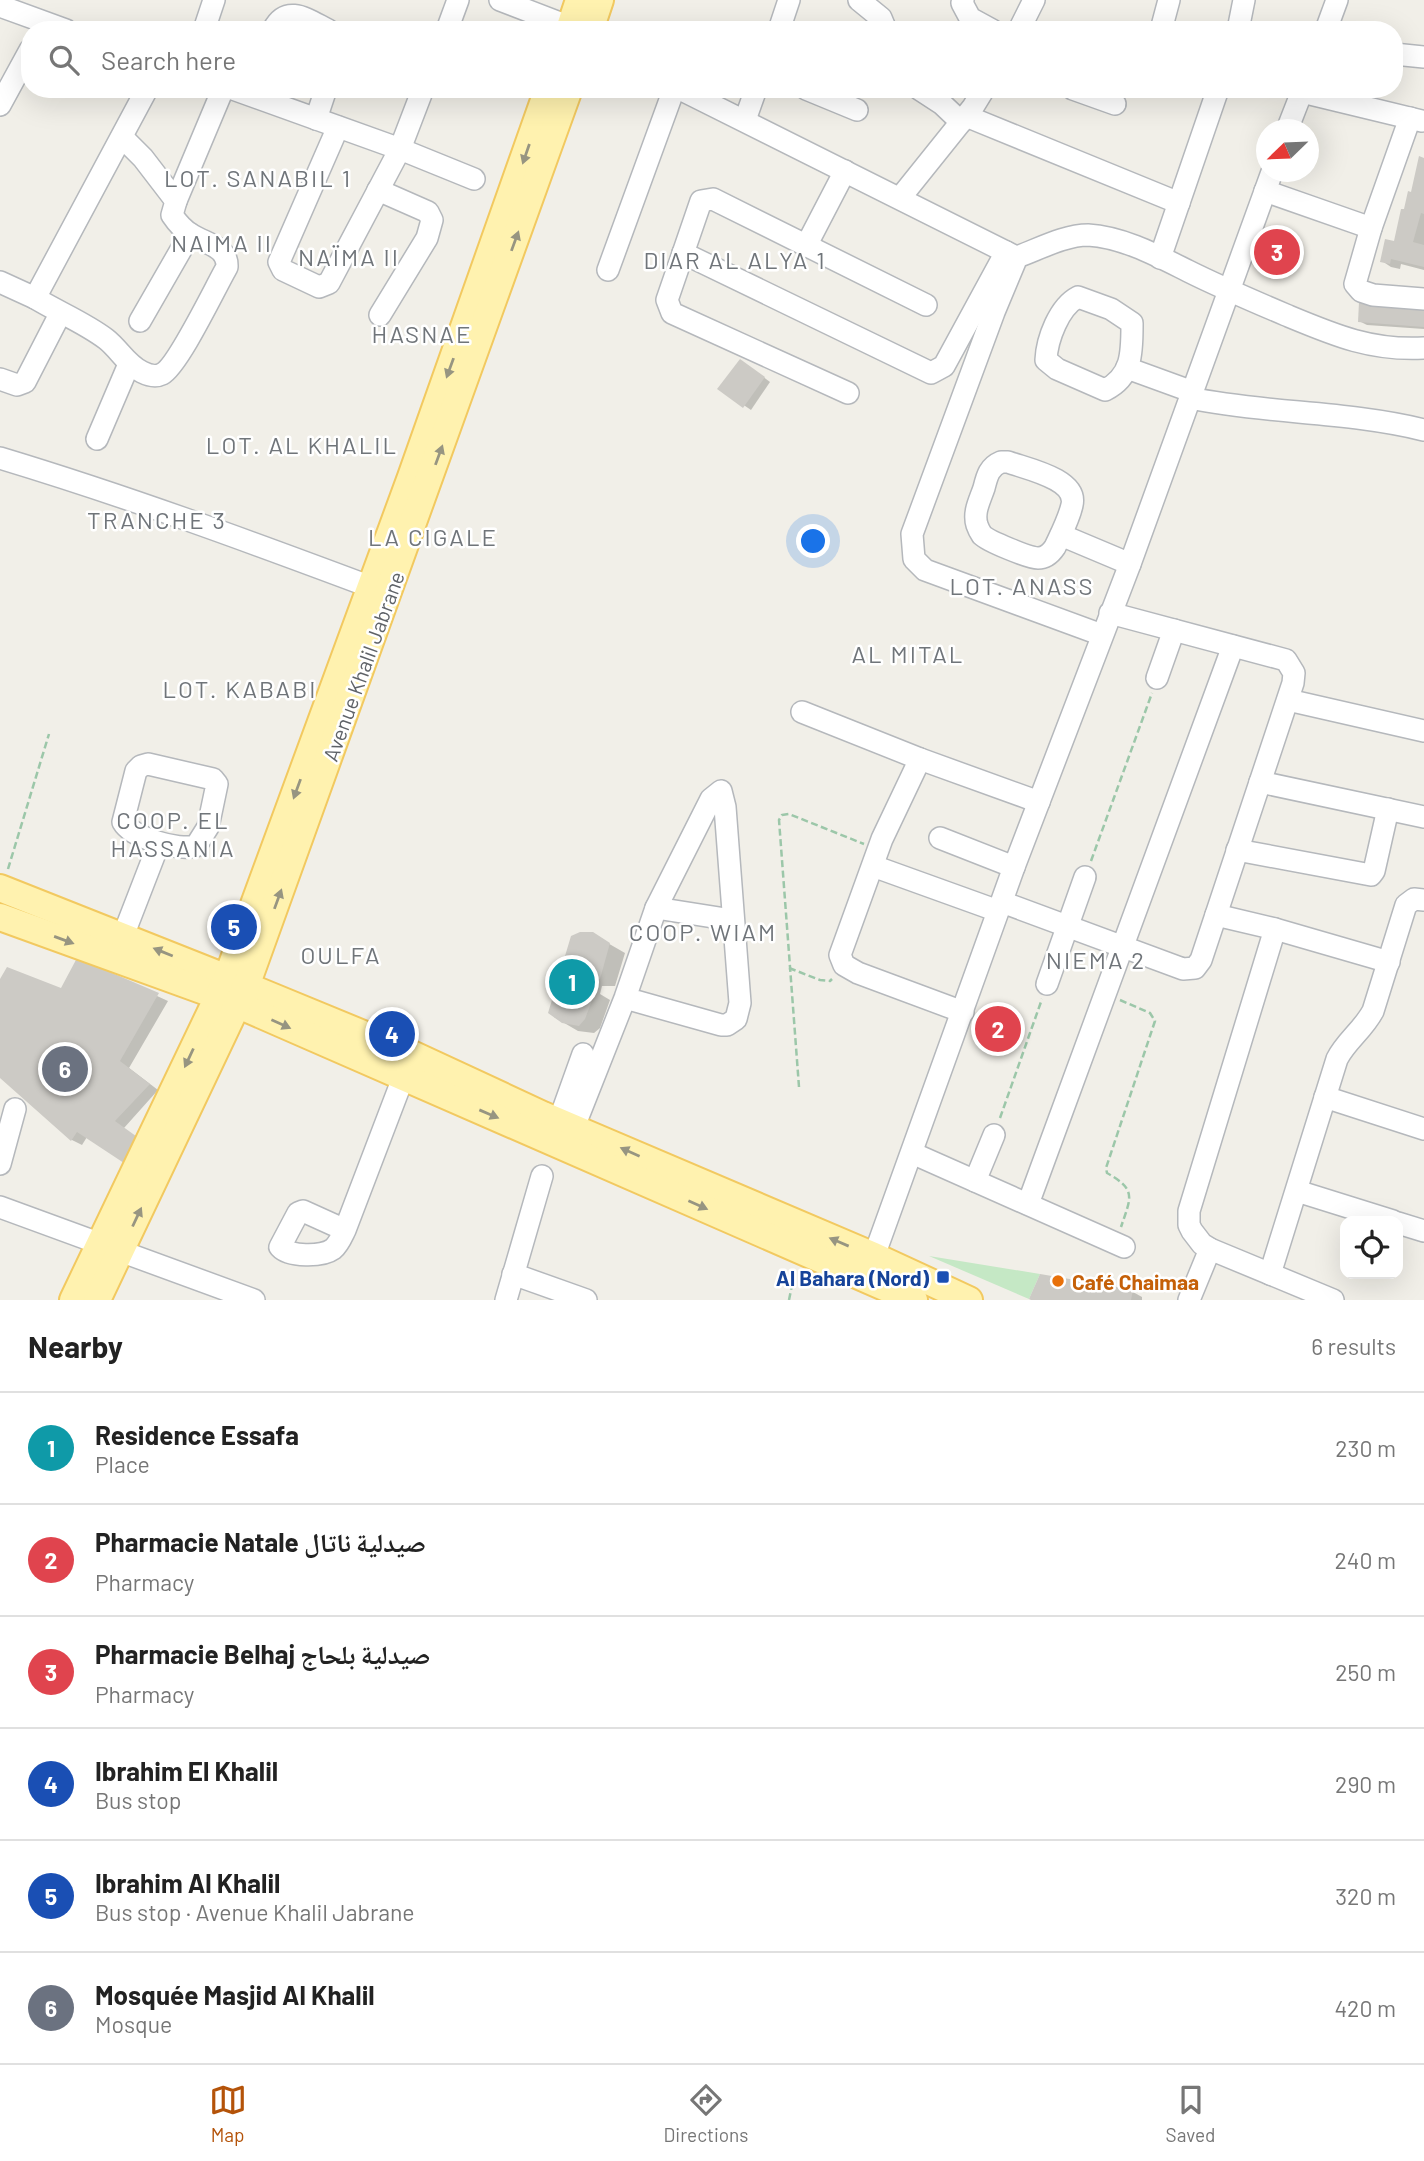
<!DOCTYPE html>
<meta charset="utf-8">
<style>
:root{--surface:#fff;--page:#f6f6f6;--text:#222;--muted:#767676;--line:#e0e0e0;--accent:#b45309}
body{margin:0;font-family:Barlow,"Noto Naskh Arabic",sans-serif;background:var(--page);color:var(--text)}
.controls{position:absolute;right:21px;bottom:21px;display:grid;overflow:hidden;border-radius:14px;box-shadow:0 7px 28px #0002}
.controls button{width:63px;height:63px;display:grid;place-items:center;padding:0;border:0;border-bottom:2px solid var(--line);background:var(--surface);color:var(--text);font:35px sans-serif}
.compass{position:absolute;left:1256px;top:119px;width:63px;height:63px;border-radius:50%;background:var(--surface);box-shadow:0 7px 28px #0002;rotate:247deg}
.you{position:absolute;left:814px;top:542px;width:24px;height:24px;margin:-18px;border:5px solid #fff;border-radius:50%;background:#1a73e8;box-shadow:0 0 0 10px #1a73e833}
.badge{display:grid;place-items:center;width:46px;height:46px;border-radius:50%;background:var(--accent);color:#fff;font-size:23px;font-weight:700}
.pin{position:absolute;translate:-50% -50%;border:4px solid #fff;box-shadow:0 2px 7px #0006}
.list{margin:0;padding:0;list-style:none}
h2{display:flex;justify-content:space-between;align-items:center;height:91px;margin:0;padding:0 28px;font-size:30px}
h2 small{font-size:23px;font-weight:400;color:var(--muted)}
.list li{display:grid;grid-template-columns:46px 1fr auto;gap:21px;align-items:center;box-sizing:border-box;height:112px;padding:0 28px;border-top:2px solid var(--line)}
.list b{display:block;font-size:26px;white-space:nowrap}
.list p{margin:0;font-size:23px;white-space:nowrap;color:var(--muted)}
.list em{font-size:23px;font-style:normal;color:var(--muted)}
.icon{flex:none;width:38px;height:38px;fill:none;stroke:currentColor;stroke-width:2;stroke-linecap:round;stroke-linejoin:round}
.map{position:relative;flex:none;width:1424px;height:1300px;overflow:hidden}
.search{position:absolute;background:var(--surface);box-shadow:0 7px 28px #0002;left:21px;right:21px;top:21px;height:77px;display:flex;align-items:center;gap:18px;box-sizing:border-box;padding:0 24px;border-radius:28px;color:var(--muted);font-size:26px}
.sheet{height:763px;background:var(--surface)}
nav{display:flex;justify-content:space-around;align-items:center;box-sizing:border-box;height:98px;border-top:2px solid var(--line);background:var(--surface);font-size:19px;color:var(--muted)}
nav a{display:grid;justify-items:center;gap:4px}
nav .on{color:var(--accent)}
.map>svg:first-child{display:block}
</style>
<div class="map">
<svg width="1424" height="1300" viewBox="0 0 1424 1300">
<rect width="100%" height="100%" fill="#f1efe8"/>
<path fill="#c5e8c5" d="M 929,1256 L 1040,1274 L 1029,1299 Z"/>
<g fill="#0003">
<path d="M 1424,159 L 1424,270 L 1401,264 L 1400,269 L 1391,267 L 1382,261 L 1395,243 Z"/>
<path d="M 1424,309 L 1424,329 L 1367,325 L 1359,321 Z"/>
<path d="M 747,365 L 770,382 L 751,410 L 720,389 Z"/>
<path d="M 592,934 L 625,953 L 615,986 L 602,986 L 600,994 L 610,1000 L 600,1028 L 594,1033 L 578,1031 L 554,1017 Z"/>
<path d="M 78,960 L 168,1001 L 129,1068 L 158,1090 L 124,1128 L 87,1137 L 82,1145 L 72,1140 L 0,1074 L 0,981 L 62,990 Z"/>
<path d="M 1041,1276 L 1133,1292 L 1142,1297 L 1142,1300 L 1034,1300 Z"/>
</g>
<g fill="#cccac5">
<path d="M 1419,156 L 1424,158 L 1424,214 L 1421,213 L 1413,242 L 1424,245 L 1424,267 L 1391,259 L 1390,264 L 1380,262 L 1385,239 L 1394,241 L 1401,209 L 1404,209 L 1408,191 L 1411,192 Z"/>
<path d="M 1359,302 L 1424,307 L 1424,327 L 1358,322 Z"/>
<path d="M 740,359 L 765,377 L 743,408 L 717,389 Z"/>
<path d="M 580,932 L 593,932 L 610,943 L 600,979 L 587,979 L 586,984 L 596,990 L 585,1019 L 579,1026 L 562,1023 L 548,1013 L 559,977 L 570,977 L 572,970 L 562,966 L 571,936 Z"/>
<path d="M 77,958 L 159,993 L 120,1061 L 150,1084 L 115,1121 L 140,1139 L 127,1165 L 77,1132 L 71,1141 L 0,1078 L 0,979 L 7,967 L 61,988 Z"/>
<path d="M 1040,1274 L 1117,1287 L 1133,1290 L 1131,1300 L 1031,1300 L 1029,1299 Z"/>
</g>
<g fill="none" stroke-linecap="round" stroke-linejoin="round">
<defs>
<g id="minor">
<path d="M 500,0 L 578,30"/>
<path d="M 859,0 L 881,18 L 886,30"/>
<path d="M 963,0 L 962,3 L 970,18 L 992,30"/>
<path d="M 0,6 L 66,30"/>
<path d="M 204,30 L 214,0"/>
<path d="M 273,30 C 287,3 308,20 328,30"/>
<path d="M 447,30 L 458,0"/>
<path d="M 779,30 L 789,0"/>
<path d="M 1019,30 L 1034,0"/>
<path d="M 1161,30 L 1169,0"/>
<path d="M 1238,30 L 1244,0"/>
<path d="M 1326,30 L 1337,0"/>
<path d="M 1394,54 L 1424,57"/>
<path d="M 233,89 L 400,149 L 474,179"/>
<path d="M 680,89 L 1016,257"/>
<path d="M 806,89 L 857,110"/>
<path d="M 919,89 L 942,104 L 961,122"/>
<path d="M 1073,89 L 1115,104"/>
<path d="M 1302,92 L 1422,121"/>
<path d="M 0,105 L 30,50"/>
<path d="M 966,116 L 1179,203"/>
<path d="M 1410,118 L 1371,228 L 1355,284 L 1361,291 L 1373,295 L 1424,299"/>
<path d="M 316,119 L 326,89"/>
<path d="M 745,120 L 756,89"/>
<path d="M 338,127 L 279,262 L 283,270 L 319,287 L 329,283 L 400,149 L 423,89"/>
<path d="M 1287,130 L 1303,89"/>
<path d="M 378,190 L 428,212 L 432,220 L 427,238 L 380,315"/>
<path d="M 1265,191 L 1371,228"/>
<path d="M 900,198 L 973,107 L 984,89"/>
<path d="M 176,201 L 223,89"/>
<path d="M 806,246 L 845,171"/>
<path d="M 683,253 L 931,373 L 944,366 L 1006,252"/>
<path d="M 1160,258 L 1218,89"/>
<path d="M 608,270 L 674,89"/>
<path d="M 0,282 L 35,298 L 147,89"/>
<path d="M 1078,297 L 1111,309 L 1132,323 C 1132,351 1133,376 1105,390 L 1057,369 L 1046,360 C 1047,339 1059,307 1078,297 Z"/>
<path d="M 35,298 C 58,312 85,323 106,339 C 119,349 126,364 142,372 C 148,375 156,377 162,374 C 178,366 216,286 227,267 C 228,247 207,244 192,235 C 183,230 178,224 172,215 L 176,201 L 143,158 L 122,137"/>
<path d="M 140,321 L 190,234"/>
<path d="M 1127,368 L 1193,392"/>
<path d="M 0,379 L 17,385 L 25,382 L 60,314"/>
<path d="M 848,393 L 672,313 L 667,300 L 701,201 L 713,199 L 926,305"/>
<path d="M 1190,398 C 1268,414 1347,411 1424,430"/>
<path d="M 97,439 L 129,364"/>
<path d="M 0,458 C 126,496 248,541 371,587"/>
<path d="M 1001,462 L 1008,462 C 1027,469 1078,479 1072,505 C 1069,519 1061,534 1055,547 C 1051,553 1046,558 1038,558 C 1029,558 988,541 982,535 C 980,532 978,528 977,525 C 973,512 980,500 984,488 C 987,476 989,467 1001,462 Z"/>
<path d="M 1061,535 L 1130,564"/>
<path d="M 1102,635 L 925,570 L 914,559 L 912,534 L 994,312 L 1017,257 C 1039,249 1065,235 1088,235 C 1123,237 1158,256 1188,271 C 1220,287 1253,301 1286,315 C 1334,335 1371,351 1424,348"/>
<path d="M 1157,678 L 1174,630"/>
<path d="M 1288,700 L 1424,731"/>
<path d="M 802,712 L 920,759 L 1039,802"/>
<path d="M 920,759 L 882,839 L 840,955 L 844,965 L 858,973 L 963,1012"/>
<path d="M 148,764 L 213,779 L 217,784 L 208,827 L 196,846 C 179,851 132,838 123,822 L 136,771 L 141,766 Z"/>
<path d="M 1260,782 L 1424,817"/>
<path d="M 940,838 L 1014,867"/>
<path d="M 1237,850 L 1371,875 L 1374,871 L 1388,809"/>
<path d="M 873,866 L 998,911"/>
<path d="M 1002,902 L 1183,969 L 1195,968 L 1201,960 L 1293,683 L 1294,673 L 1286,660 L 1110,613"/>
<path d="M 656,908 L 732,920"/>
<path d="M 1216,915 L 1275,929 L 1389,962"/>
<path d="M 1275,929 L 1189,1211 L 1189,1225 L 1192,1231 L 1202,1244 L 1210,1249 L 1333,1300"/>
<path d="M 123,936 L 159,843"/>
<path d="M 1047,984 L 1085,877"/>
<path d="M 1325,1097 L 1424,1129"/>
<path d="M 559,1121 L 583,1054"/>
<path d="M 574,1127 L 625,998 L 656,908 L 711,799 L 721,791 L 725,807 L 740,1003 L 736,1019 L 727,1025 L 721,1025 L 625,998"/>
<path d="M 912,1153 L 1124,1247"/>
<path d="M 0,1164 L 15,1109"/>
<path d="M 975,1181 L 994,1135"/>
<path d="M 1297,1191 L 1393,1221"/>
<path d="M 1028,1204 L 1233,646"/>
<path d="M 0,1207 L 254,1300"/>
<path d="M 1398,1223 L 1424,1231"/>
<path d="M 345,1230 L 303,1211 L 298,1213 L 280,1247 C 289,1257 322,1257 333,1249 C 339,1244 342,1236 345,1230 L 403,1078"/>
<path d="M 874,1256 L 1014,867 L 1130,564 L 1272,172"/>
<path d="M 513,1274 L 586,1300"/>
<path d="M 1270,1274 L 1337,1059 C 1346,1041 1363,1030 1373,1011 L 1406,905 L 1414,899 L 1424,900"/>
<path d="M 506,1300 L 542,1176"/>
<path d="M 1189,1300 L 1210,1249"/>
</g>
<g id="major">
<path d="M 569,30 L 579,0"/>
<path d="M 590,30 L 600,0"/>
<path d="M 0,888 L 227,978 L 414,1055 L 543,1115 L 874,1256 L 969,1300"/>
<path d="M 0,917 L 218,996 L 914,1300"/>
<path d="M 73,1300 L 227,978 L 411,477 L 548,89"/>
<path d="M 97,1300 L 246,986 L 569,89"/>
</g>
</defs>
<use href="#minor" stroke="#b5b8bc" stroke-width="24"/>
<use href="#major" stroke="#f2c960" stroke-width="30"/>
<g stroke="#9cc7a9" stroke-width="2.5" stroke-dasharray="7 3.5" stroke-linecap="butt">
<path d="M 1091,861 L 1152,693"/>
<path d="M 8,869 L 49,734"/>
<path d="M 789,968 L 820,980 L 830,981 L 832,979"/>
<path d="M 1120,1000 L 1150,1013 L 1155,1021 L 1106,1168 L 1107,1173 C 1137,1190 1131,1197 1121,1227"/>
<path d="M 799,1087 L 779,820 L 782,815 L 789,814 L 864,844"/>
<path d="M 1000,1118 L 1042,999"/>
<path d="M 789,1300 L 792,1285"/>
</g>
<use href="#minor" stroke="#fff" stroke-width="21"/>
<use href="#major" stroke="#fff2af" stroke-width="26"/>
</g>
<defs><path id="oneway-solid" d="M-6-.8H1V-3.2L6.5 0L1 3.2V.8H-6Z" transform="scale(1.75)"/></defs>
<g fill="#979581">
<use href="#oneway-solid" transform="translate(526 154) rotate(109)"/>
<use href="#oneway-solid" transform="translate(515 241) rotate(-70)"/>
<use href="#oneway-solid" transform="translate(450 368) rotate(110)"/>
<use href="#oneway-solid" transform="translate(439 455) rotate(-70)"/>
<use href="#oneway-solid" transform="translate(297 789) rotate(110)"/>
<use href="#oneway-solid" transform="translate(278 899) rotate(-70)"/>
<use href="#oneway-solid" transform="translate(64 940) rotate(20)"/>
<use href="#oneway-solid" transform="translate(163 952) rotate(-158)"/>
<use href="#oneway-solid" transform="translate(281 1024) rotate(24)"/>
<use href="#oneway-solid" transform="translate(189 1058) rotate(115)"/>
<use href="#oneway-solid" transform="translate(489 1114) rotate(23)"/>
<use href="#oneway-solid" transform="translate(630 1152) rotate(-156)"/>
<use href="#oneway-solid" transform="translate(698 1205) rotate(24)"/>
<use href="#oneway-solid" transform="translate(137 1217) rotate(-65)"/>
<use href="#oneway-solid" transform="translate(839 1242) rotate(-157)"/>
</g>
<rect fill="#1a4fb4" stroke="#fff" stroke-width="2.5" x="936" y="1270" width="14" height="14" rx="3.5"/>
<circle fill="#e8710a" stroke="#fff" stroke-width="2.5" cx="1058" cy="1281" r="7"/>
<g text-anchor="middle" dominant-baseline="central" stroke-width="5" stroke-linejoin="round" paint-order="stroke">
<g font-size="21" fill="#5f6368" stroke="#fff">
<text transform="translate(363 666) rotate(-70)">Avenue Khalil Jabrane</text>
</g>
<g font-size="21" font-weight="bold" fill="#164399" stroke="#fff" text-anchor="end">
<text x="929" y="1277">Al Bahara (Nord)</text>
</g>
<g font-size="21" font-weight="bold" fill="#c56008" stroke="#fff" text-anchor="start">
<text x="1072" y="1281">Café Chaimaa</text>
</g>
<g font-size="24" letter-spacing="2" fill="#70757a" stroke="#fff">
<text x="258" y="177">LOT. SANABIL 1</text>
<text x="222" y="242">NAIMA II</text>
<text x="349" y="256">NAÏMA II</text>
<text x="735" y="259">DIAR AL ALYA 1</text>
<text x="422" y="333">HASNAE</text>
<text x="302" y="444">LOT. AL KHALIL</text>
<text x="157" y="519">TRANCHE 3</text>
<text x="433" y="536">LA CIGALE</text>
<text x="1022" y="585">LOT. ANASS</text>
<text x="908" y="653">AL MITAL</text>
<text x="240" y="688">LOT. KABABI</text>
<text x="173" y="819">COOP. EL<tspan x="173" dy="28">HASSANIA</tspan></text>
<text x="703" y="931">COOP. WIAM</text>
<text x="341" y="954">OULFA</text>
<text x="1096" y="959">NIEMA 2</text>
</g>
</g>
</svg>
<div class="controls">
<button><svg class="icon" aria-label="locate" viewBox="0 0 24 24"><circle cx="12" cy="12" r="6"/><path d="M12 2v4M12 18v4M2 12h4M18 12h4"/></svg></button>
</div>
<svg class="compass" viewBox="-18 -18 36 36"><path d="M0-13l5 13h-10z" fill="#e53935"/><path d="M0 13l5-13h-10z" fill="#767676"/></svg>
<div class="you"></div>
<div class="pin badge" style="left:572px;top:982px;background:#0f9aa8">1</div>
<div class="pin badge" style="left:998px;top:1029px;background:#e0444e">2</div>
<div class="pin badge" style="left:1277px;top:252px;background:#e0444e">3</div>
<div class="pin badge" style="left:392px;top:1034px;background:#1a4fb4">4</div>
<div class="pin badge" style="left:234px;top:927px;background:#1a4fb4">5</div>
<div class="pin badge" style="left:65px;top:1069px;background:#6b7280">6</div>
<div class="search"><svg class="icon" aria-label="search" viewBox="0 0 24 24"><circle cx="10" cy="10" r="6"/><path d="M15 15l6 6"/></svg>Search here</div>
</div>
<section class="sheet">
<h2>Nearby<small>6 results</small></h2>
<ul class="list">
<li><span class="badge" style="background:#0f9aa8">1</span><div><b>Residence Essafa</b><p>Place</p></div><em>230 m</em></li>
<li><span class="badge" style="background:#e0444e">2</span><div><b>Pharmacie Natale صيدلية ناتال</b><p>Pharmacy</p></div><em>240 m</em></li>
<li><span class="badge" style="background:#e0444e">3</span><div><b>Pharmacie Belhaj صيدلية بلحاج</b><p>Pharmacy</p></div><em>250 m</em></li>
<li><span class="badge" style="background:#1a4fb4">4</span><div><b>Ibrahim El Khalil</b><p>Bus stop</p></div><em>290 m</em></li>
<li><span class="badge" style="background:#1a4fb4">5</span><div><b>Ibrahim Al Khalil</b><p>Bus stop · Avenue Khalil Jabrane</p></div><em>320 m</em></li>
<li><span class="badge" style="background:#6b7280">6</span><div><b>Mosquée Masjid Al Khalil</b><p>Mosque</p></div><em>420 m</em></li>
</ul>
</section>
<nav>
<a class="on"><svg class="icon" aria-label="map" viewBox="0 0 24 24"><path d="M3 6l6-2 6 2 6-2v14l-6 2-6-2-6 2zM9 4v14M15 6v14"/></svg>Map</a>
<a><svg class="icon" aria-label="directions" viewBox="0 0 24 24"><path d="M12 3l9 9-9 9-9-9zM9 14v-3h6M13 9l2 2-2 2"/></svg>Directions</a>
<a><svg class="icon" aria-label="saved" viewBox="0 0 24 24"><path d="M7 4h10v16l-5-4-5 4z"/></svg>Saved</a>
</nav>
